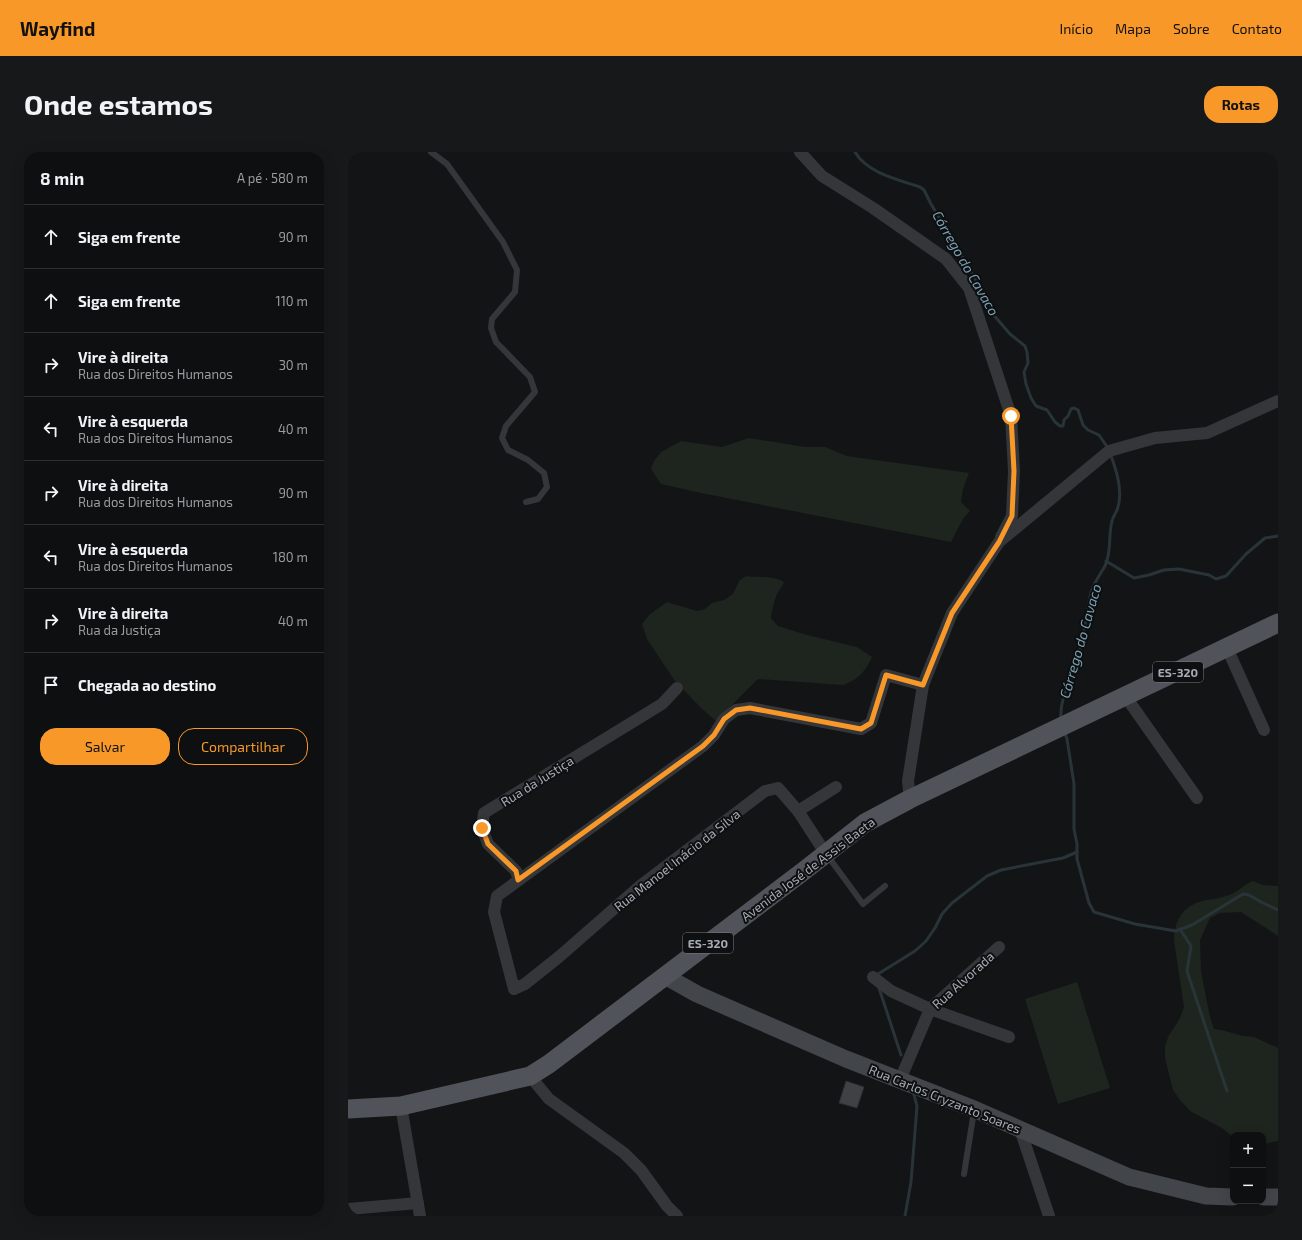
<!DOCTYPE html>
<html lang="pt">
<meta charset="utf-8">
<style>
:root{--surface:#0e0f10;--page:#171819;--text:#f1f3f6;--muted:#9b9c9f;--line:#2e2f30;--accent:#f89829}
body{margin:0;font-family:"Exo 2",sans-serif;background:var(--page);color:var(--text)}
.controls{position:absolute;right:12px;bottom:12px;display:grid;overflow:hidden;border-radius:8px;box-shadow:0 4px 16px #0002}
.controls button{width:36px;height:36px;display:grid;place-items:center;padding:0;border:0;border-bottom:1px solid var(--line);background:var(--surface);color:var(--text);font:20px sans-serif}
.stop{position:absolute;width:12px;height:12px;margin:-9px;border:3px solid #f89829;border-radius:50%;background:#fff}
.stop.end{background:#f89829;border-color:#fff;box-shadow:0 1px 4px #0008}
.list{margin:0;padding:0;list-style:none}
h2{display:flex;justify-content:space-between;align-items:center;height:52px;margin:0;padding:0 16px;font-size:17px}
h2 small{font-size:13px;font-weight:400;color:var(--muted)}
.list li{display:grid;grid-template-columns:26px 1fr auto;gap:12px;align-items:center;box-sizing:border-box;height:64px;padding:0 16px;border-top:1px solid var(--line)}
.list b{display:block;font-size:15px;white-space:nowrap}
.list p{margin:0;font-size:13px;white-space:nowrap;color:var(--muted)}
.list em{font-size:13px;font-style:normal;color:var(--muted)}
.actions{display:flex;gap:8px;padding:12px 16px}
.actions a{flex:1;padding:9px 0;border:1px solid var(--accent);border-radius:16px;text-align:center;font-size:14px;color:var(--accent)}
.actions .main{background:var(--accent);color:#111}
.icon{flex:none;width:22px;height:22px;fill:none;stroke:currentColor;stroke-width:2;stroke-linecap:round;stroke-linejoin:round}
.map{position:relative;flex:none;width:930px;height:1064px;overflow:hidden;border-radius:16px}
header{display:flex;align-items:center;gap:24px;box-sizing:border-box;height:56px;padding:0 20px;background:var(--accent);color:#111}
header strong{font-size:19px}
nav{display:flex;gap:22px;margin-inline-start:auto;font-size:14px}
.intro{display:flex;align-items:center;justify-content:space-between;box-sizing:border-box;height:96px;padding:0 24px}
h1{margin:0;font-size:28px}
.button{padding:10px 18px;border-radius:16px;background:var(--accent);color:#111;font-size:14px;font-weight:700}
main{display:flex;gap:24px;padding:0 24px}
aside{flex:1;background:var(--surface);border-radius:16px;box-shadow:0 4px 16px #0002}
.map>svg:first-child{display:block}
</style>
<header>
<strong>Wayfind</strong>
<nav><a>Início</a><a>Mapa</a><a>Sobre</a><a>Contato</a></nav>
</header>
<div class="intro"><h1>Onde estamos</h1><a class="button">Rotas</a></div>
<main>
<aside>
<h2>8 min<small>A pé · 580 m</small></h2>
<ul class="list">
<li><svg class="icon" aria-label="ahead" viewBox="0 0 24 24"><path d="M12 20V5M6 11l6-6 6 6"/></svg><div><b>Siga em frente</b></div><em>90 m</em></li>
<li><svg class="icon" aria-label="ahead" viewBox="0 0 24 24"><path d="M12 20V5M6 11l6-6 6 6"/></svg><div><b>Siga em frente</b></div><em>110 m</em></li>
<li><svg class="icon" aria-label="right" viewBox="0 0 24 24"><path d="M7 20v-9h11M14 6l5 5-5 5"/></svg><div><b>Vire à direita</b><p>Rua dos Direitos Humanos</p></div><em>30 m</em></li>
<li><svg class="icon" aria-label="left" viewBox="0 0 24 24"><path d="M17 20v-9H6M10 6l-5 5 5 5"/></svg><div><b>Vire à esquerda</b><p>Rua dos Direitos Humanos</p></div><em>40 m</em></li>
<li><svg class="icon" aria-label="right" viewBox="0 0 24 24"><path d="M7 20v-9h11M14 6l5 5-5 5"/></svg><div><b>Vire à direita</b><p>Rua dos Direitos Humanos</p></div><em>90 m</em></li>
<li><svg class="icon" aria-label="left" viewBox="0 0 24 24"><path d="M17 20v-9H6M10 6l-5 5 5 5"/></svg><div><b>Vire à esquerda</b><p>Rua dos Direitos Humanos</p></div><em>180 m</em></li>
<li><svg class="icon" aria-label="right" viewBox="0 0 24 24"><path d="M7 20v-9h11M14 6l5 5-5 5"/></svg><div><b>Vire à direita</b><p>Rua da Justiça</p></div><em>40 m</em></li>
<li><svg class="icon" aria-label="arrive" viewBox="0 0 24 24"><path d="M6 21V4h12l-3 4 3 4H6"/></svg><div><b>Chegada ao destino</b></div></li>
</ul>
<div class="actions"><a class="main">Salvar</a><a>Compartilhar</a></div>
</aside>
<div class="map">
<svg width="930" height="1064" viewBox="0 0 930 1064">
<rect width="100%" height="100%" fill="#131415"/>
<g fill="#1d251e">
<path d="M 401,286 L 457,295 L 477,295 L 499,304 L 621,321 L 615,337 L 613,350 L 622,359 L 615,367 L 603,390 L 353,341 L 313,332 L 305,320 L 303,316 L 306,309 L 313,300 L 333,289 L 374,295 Z"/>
<path d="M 398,424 C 410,426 425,423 436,430 C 434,435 431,438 429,442 C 426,449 424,458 423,466 L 430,474 L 459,483 L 509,495 L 524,505 C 517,520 511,527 495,533 L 410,527 L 368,569 L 353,556 L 327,529 L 299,487 L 294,472 L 301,463 L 319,450 L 349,459 L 357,457 L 364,451 L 376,448 L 385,442 L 391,429 Z"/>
<path d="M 905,729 L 915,733 L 930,734 L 930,784 L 893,760 L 872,761 L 862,766 L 852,788 L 853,820 L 862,865 L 866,877 L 874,878 L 895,884 L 906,885 L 930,896 L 930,989 L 915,992 L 915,983 L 885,983 L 885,985 L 874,976 L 842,959 L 832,948 L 825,938 L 817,906 L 817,895 L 820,885 L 832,866 L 836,855 L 826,789 C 826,770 834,754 854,749 C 862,747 870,747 878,744 C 889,741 895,733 905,729 Z"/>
<path d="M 729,830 L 762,936 L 710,952 L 677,847 Z"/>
</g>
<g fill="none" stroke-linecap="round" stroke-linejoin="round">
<g stroke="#293439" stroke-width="3">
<path d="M 507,0 C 519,21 551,28 572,35 L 576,38 L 583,52 L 642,152 L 643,160 L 662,182 L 677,194 L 679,200 L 680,211 L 676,220 L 678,232 L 683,246 L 688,254 L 699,258 L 707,270 L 712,274 L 715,274 L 716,268 L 720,264 L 723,257 L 726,256 L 730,258 L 735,273 L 740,278 L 751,283 L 760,296"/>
<path d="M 758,409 L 786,426 L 801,423 L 816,418 L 831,417 L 861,423 L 868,427 L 878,424 L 898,402 L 917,386 L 930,384"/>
<path d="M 713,568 C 711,545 725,523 731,501 C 737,481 738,460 743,441 C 746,430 752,423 757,414 C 764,399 760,383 764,369 C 765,364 769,360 770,355 C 775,338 768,317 762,301"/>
<path d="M 717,581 L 719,587 L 726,632 L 726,677 L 729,692 L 729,707 L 741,751 L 746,760 L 787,772 L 828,779 L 844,773 L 895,742 L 901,743 L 913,750 L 930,758"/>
<path d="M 832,777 L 843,794 L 839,819 L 879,939"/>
<path d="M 530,822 L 567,799 L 578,789 L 587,776 L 594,762 L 604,751 L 639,724 L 653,718 L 715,706 L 729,700"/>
<path d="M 531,836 L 553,903"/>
<path d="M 557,1064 L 563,1030 L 569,954 L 565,939"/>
</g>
</g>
<path fill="#3f4245" stroke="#2d2e31" d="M 498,929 L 516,935 L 509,956 L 491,951 Z"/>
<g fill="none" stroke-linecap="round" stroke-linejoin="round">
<g stroke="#34363a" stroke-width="6">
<path d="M 83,0 L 99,12 L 155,90 L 169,118 L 167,140 L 144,167 L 143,176 L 148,190 L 182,225 L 187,240 L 158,274 L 154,286 L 160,298 L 180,308 L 196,321 L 199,335 L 190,347 L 178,350"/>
<path d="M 479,703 L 515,752 L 537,734"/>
<path d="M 616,1022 L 626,959"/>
</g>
<g stroke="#34363a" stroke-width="12">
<path d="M 452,0 L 474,24 L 525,56 L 598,107 L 621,136 L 663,264 L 666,319 L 664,364 L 653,385"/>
<path d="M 879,496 L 916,578"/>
<path d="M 329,536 L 314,552 L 136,661 L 134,676 L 140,692 L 168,719 L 171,728 L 149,744 L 146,760 L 166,837 L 177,832 L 212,804 L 292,734 L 417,639 L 430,636 L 450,659 L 478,702"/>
<path d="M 778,545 L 849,646"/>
<path d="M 562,647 L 560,629 L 575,533 L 604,461 L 651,390 L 761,299 L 807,286 L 859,281 L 930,249"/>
<path d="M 450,659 L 488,635"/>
<path d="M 171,728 L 355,594 L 366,583 L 376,567 L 388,558 L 402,556 L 513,577 L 523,571 L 538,523 L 575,533"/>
<path d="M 525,825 L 543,839 L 582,857 L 661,885"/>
<path d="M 182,924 L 201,947 L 276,1001 L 293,1018 L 319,1054 L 329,1064"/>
<path d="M 552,928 L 582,857 L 651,795"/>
<path d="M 53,954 L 72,1064"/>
<path d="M 672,977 L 701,1064"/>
<path d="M 0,1057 L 70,1051"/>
</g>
<g stroke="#42454a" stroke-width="17">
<path d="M 317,824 L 349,842 L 498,907 L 626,957 L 781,1025 L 858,1044 L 885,1045"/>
<path d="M 915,1045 L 930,1045"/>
</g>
<path stroke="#50535a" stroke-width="19" d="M 0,957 L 53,954 L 182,924 L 201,912 L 457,718 L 517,671 L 562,647 L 930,471"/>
</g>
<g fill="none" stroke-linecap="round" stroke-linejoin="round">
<path stroke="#f89829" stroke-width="5" d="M 134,676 L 140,692 L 168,719 L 170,728 L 355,594 L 366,583 L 376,567 L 388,558 L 402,556 L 513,577 L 523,571 L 538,523 L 575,533 L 604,461 L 651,390 L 664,364 L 666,319 L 663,264"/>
</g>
<g text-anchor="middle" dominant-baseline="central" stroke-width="4" stroke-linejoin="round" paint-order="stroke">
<g fill="#0e0f10" stroke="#787d84" stroke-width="1">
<rect x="805" y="510" width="50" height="20" rx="3"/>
<rect x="335" y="781" width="50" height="20" rx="3"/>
</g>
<g font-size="12" font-weight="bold" fill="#a5acb6">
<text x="830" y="520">ES-320</text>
<text x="360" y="791">ES-320</text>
</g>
<g font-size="13" fill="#a5acb6" stroke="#0e0f10">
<text transform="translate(189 629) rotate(-32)">Rua da Justiça</text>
<text transform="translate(329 708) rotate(-38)">Rua Manoel Inácio da Silva</text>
<text transform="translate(460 717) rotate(-37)">Avenida José de Assis Baeta</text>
<text transform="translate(615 828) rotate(-42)">Rua Alvorada</text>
<text transform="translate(597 947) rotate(22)">Rua Carlos Cryzanto Soares</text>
</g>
<g font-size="14" font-style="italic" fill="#7aa0b3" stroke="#0e0f10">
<text transform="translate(618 111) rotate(60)">Córrego do Cavaco</text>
<text transform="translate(732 489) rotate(-74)">Córrego do Cavaco</text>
</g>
</g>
</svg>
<div class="controls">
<button>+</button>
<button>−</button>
</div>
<div class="stop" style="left:663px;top:264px"></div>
<div class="stop end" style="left:134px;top:676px"></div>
</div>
</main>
